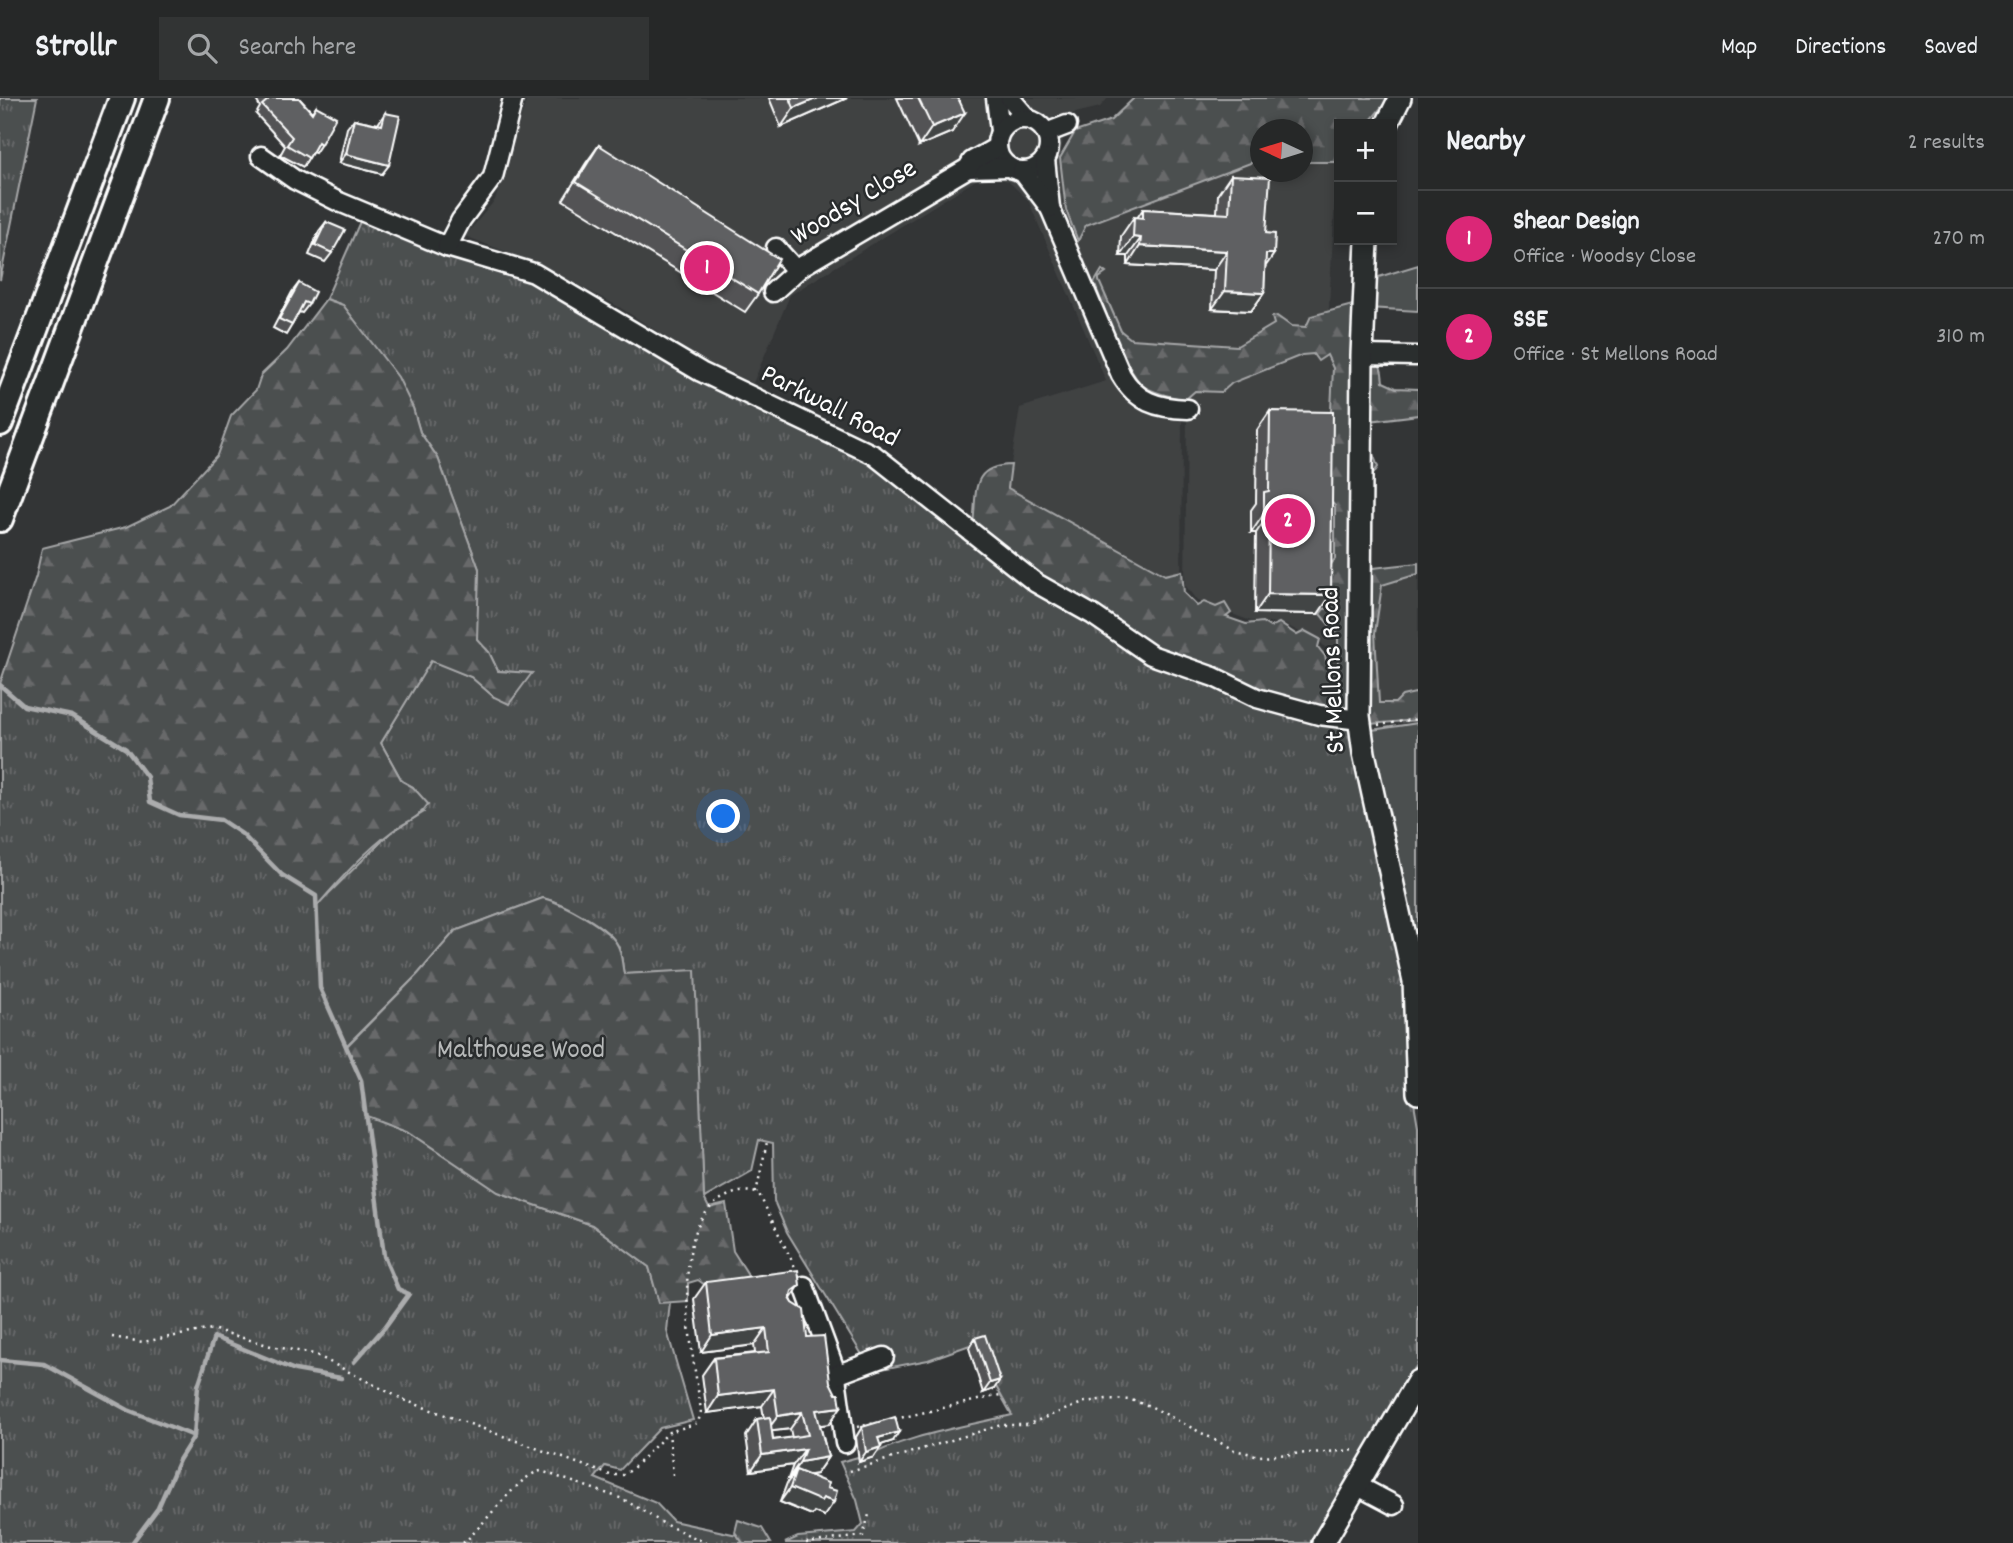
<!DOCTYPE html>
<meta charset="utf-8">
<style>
:root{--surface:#262828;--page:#323434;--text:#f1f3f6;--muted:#a4a6a8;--line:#424445;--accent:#db2777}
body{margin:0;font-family:Dekko,sans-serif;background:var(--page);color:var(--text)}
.controls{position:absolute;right:21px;top:21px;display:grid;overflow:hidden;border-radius:0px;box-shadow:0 4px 10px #0003}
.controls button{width:63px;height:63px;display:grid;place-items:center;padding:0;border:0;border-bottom:2px solid var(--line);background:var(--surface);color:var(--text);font:35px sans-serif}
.compass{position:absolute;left:1250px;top:21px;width:63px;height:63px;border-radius:50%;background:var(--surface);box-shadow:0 4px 10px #0003;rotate:274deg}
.you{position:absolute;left:724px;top:719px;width:24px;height:24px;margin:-18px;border:5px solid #fff;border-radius:50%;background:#1a73e8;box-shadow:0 0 0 10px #1a73e833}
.badge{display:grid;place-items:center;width:46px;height:46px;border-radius:50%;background:var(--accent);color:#fff;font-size:23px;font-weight:700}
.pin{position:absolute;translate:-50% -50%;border:4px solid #fff;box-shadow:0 2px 7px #0006}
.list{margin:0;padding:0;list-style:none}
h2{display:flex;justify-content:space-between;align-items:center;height:91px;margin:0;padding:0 28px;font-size:30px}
h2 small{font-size:23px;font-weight:400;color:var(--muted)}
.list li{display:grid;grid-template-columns:46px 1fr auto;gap:21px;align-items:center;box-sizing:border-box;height:98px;padding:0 28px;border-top:2px solid var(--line)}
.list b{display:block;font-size:26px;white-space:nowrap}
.list p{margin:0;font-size:23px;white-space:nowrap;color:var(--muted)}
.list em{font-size:23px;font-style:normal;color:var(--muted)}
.icon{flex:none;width:38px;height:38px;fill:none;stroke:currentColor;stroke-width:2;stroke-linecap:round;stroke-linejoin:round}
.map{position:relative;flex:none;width:1418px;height:1445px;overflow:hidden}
header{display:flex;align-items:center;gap:42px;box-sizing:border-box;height:98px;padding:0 35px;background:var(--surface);border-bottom:2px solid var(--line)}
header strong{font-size:33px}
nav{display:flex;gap:38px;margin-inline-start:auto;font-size:24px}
.search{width:490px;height:63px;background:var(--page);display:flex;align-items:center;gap:18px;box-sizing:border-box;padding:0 24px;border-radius:0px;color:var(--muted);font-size:26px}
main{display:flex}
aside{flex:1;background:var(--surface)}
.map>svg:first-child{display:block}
</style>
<header>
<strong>Strollr</strong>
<div class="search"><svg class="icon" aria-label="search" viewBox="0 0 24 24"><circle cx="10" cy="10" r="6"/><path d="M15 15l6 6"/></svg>Search here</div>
<nav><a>Map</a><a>Directions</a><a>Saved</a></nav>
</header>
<main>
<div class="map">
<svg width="1418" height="1445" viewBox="0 0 1418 1445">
<defs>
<pattern id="grass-tufts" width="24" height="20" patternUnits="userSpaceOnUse" patternTransform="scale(1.75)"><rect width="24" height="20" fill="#4c4f50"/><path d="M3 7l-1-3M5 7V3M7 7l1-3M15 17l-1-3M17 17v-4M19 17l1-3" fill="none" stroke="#67696a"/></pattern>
<pattern id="forest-firs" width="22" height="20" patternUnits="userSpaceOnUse" patternTransform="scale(1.75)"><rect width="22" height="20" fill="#4c4f50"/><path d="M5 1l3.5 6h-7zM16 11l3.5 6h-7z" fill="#67696a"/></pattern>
</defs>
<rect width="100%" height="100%" fill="#333536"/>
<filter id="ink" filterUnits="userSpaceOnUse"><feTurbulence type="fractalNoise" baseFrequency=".0143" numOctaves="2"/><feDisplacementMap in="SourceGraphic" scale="14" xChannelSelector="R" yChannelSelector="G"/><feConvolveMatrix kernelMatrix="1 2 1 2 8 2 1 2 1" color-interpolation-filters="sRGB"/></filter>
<g filter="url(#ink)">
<g fill="#404243">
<path d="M 527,0 L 1108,0 L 1100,9 L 1067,17 L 1060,60 L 1066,112 L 1076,131 L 1255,63 L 1260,63 L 1260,74 L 1302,74 L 1303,64 L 1337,64 L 1327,245 L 1341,259 L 1341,591 L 1333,575 L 1326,550 L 1321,545 L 1284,526 L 1251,523 L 1197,503 L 1185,487 L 1187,319 L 1182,320 L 1181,490 L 1007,390 L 1020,310 L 1106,283 L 1028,102 L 1008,83 L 984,77 L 790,197 L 753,285 L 707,265 L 619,209 L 543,168 L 465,138 L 495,102 Z"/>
<path d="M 1418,466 L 1418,620 L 1372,627 L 1365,621 L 1365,474 Z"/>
</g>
<g fill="url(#grass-tufts)" stroke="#a6a7a8" stroke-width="2">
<path d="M 0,0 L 37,0 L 0,182 Z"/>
<path d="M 362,119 L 509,170 L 864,358 L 1042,495 L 1156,568 L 1353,632 L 1410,883 L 1408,970 L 1418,1028 L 1418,1265 L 1370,1344 L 1323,1445 L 785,1445 L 798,1439 L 856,1434 L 863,1426 L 857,1402 L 840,1364 L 858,1359 L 860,1363 C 904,1337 963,1329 1012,1317 L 994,1285 L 981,1243 L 928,1262 L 872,1273 L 787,1134 L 774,1103 L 773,1045 L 759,1042 L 752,1073 L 704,1100 L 694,873 L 624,876 C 622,867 622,856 618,848 C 610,829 563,805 543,800 L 455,833 L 418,876 L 347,947 L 361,982 L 364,1016 L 409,1034 L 501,1095 L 592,1127 L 649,1169 L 659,1204 L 670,1204 L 667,1233 L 693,1322 L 660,1330 L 620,1372 L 605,1368 L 595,1380 L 656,1405 L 673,1423 L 737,1437 L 743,1445 L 0,1445 L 0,587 L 24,608 L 72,618 L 126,651 L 179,717 L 221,722 L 242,736 L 282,777 L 316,798 L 317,807 L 390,735 L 424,714 L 413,689 L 402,683 L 381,645 L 431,562 L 471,579 L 494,599 L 531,575 L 498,573 L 489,554 L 476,541 L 479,471 L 438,360 L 420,334 L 413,310 L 364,235 L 343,207 L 326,201 Z"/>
</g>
<g fill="url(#forest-firs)" stroke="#a6a7a8" stroke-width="2">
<path d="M 1134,0 L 1389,0 L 1368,26 L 1339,26 L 1337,64 L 1303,64 L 1302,32 L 1260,32 L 1260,64 L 1253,64 L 1086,127 L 1078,143 L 1066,112 L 1060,60 L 1075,34 L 1111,22 Z"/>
<path d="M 1102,172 L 1106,175 L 1099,180 L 1099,183 L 1121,233 L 1131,241 L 1237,248 L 1274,226 L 1272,219 L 1277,218 L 1291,228 L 1306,229 L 1311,218 L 1360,205 C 1359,239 1382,254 1383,284 L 1396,290 L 1418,291 L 1418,317 L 1370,323 L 1372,353 L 1378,369 L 1368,384 L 1372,394 L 1367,410 L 1368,466 L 1373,470 L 1418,465 L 1418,476 L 1382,487 L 1375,535 L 1379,605 L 1395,605 L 1402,598 L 1415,595 L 1418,597 L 1418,622 L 1369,626 L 1350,609 L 1348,612 L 1353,632 L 1273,610 L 1276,599 L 1218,572 L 1154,549 L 1031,472 L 973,427 C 977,393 970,368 1011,367 L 1008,390 L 1165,477 L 1182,473 L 1184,495 L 1197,508 L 1204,504 L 1216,509 L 1225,505 L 1231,515 L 1226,519 L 1246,526 L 1262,524 L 1270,529 L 1279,525 L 1297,537 L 1305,533 L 1320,541 L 1318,549 L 1325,558 L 1332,585 L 1330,568 L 1334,567 L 1338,572 L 1338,537 L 1320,516 L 1324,511 L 1330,510 C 1325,496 1324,473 1335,461 L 1335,408 L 1327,398 L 1333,270 L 1327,257 L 1318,263 L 1313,256 L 1302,257 L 1232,285 L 1222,294 L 1195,293 L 1186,301 C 1176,300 1148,294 1141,286 C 1123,267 1105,210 1094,185 Z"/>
<path d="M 326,201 L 343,207 L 398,279 L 413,310 L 420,334 L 438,360 L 479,471 L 477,541 L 489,554 L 498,573 L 532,575 L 509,606 L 494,599 L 471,579 L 431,563 L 381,645 L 402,683 L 413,689 L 428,706 C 420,720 403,725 390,735 C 363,755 339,782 317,808 L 316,798 L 282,777 L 242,736 L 221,722 L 179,717 L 150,704 L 147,679 L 126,651 L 72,618 L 24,608 L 0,586 L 36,478 L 42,450 L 126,429 L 170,408 L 217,357 L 231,318 L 256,292 L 261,277 L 287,252 Z"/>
<path d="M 543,800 C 562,805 610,830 618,848 C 622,856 622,867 624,876 L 695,872 L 704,1100 L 709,1110 L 726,1106 L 733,1153 L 747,1175 L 751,1193 L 708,1189 L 698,1182 L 688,1185 L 688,1203 L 659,1205 L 649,1169 L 592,1127 L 498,1094 L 409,1034 L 364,1017 L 361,982 L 347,948 L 418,876 L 455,833 Z"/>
<path d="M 738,1422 L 762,1430 L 771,1445 L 743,1445 L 735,1434 Z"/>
</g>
<g fill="#4c4f50" stroke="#a6a7a8" stroke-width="2">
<path d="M 1418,167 L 1418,213 L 1368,210 L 1372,181 Z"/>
<path d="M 1418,625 L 1418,874 L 1367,643 L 1372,632 Z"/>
</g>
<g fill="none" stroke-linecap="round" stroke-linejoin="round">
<g stroke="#abacad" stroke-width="4.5">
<path d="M 0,587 L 24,608 L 72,618 L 126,651 L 147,679 L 150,704 L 179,717 L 221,722 L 242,736 L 282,777 L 316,798 L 320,890 L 361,982 L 384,1158 L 398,1191 L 409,1196 L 385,1229 L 354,1264"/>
<path d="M 0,1262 L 44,1266 L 128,1312 L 194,1338"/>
<path d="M 132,1445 L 158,1410 L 179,1362 L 194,1338 L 198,1288 L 214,1239 L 295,1272 L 341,1280"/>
</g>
<defs>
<g id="minor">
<path d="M 996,0 L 1000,33"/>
<path d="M 1010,0 L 1028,21"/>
<circle cx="1023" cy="47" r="26"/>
<path d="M 1046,35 L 1067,27"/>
<path d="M 261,58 L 295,82 L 337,103 L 447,149 L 534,175 L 701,274 L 874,357 L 1036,485 L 1093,517 L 1151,557 L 1214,579 L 1257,600 L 1319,617 L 1360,622"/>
<path d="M 1045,61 L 1050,110 L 1121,277 C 1137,304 1156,310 1188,311"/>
<path d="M 968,70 L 1009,69"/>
<path d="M 1022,73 L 1050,110"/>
<path d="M 447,149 L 461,122 L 493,79 L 513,0"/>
<path d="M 776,150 L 794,170 L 802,168"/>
<path d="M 773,194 L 802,168 L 968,70 L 972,63 L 997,49"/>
<path d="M 1362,257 L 1416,258"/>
<path d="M 804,1188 L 835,1272 L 845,1345"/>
<path d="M 836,1277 L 884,1259"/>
<path d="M 1358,1388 L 1394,1407"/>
</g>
<g id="major">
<path d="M 1387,26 L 1400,0"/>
<path d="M 1367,142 L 1362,257 L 1359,618 L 1364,655 L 1414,883 L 1418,995"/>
<path d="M 1323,1445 L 1418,1283"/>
</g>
<g id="highway">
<path d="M 0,325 L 122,0"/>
<path d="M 0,421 L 157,0"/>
</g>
</defs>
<use href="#minor" stroke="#fff" stroke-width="23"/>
<use href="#major" stroke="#fff" stroke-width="26"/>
<use href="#highway" stroke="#fff" stroke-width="30"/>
<g stroke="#fff" stroke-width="2.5" stroke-dasharray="2 5" stroke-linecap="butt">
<path d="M 1378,627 L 1418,621"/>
<path d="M 756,1095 L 767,1044"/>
<path d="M 112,1239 L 143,1244 L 212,1231 L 271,1248 L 314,1256 L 404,1302 L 610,1377 L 623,1377 L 631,1372 L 669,1334"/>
<path d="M 895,1321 L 1000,1297"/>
<path d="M 857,1329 L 875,1325"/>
<path d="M 850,1373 L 1001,1327 L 1026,1327 L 1085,1304 L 1107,1301 L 1131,1302 L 1150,1308 L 1234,1352 L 1260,1358 L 1358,1352"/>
<path d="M 673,1377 L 669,1334 L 698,1325 L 701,1313 C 694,1258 664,1133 723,1100 C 734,1094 747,1091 759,1096 L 798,1175"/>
<path d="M 463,1445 C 483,1429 519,1376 541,1373 L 623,1401 L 666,1427 L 707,1445"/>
<path d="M 806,1445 L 863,1438 L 870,1413"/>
</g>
<use href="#minor" stroke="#2a2d2e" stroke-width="18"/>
<use href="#major" stroke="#2a2d2e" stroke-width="21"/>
<use href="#highway" stroke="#2a2d2e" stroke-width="24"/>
</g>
<g fill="#525354" stroke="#fff" stroke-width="2" fill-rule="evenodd">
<path d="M 255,0 L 299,0 L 312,14 L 316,8 L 321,46 L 315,55 L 312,54 L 303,69 L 280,57 L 285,48 L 256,16 L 260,9 Z"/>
<path d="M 769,0 L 847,0 L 781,29 Z"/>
<path d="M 897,0 L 958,0 L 952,34 L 919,48 Z"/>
<path d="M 385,15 L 382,76 L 339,65 L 347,30 L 354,21 L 378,26 Z"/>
<path d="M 599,47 L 758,196 L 745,214 L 563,102 L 586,65 Z"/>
<path d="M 1231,77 L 1266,135 L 1264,195 L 1251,213 L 1212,211 L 1214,172 L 1128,167 L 1128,158 L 1120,158 L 1121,138 L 1134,119 L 1137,120 L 1143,111 L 1217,115 L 1218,96 Z"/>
<path d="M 326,124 L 332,155 L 325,164 L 309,157 L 319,133 Z"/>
<path d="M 299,185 L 309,206 L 302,215 L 299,214 L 292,227 L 286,237 L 273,230 L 292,194 Z"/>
<path d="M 1270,313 L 1318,516 L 1255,515 L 1256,435 L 1251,435 L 1251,412 L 1256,405 L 1257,332 Z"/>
<path d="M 706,1184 L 791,1201 L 807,1239 L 829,1326 L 820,1327 L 828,1359 L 816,1376 L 809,1377 L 827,1390 L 824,1418 L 814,1414 L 812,1417 L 780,1404 L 787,1385 L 790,1381 L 788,1381 L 793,1367 L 751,1373 L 746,1338 L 757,1321 L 764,1320 L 762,1308 L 707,1315 L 702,1277 L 714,1260 L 755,1255 L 754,1247 L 701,1254 L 694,1201 ZM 790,1331 L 792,1340 L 773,1342 L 772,1333 Z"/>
<path d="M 975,1240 L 994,1291 L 983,1295 L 969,1250 Z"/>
<path d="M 862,1329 L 893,1343 L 880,1347 L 874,1359 L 859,1364 L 856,1339 Z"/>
</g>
<g fill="#424445" stroke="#fff" stroke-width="2">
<path d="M 818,0 L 847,0 L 781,29 L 794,10 Z"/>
<path d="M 965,15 L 952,34 L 919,48 L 932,29 Z"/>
<path d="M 346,56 L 389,67 L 382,76 L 339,65 Z"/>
<path d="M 1133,139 L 1141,140 L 1128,158 L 1120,158 Z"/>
<path d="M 1140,148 L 1227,153 L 1214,172 L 1128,167 Z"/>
<path d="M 1266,156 L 1274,156 L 1261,175 Z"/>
<path d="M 1225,193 L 1264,195 L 1251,213 L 1212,211 Z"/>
<path d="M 1264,416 L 1269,416 L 1256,435 L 1251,435 Z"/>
<path d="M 1268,496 L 1331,497 L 1318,516 L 1255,515 Z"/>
<path d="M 800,1187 L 789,1204 L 792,1193 Z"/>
<path d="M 766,1230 L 754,1247 L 701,1254 L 712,1237 Z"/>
<path d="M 1000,1282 L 994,1291 L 983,1295 L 990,1285 Z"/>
<path d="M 774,1291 L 762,1308 L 707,1315 L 718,1298 Z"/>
<path d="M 841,1309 L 829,1326 L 806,1329 L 816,1312 Z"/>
<path d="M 802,1314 L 790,1331 L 766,1334 L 778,1318 Z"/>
<path d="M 899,1334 L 893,1343 L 872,1350 L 878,1340 Z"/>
<path d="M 881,1349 L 874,1359 L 859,1364 L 866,1354 Z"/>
<path d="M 805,1351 L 793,1367 L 751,1373 L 762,1357 Z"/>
<path d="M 828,1359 L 816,1376 L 793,1380 L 796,1372 L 790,1381 L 788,1381 L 800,1364 Z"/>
<path d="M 790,1390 L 823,1400 L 834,1404 L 824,1418 L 814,1414 L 812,1417 L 780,1404 Z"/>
</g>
<g fill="#5f6162" stroke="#fff" stroke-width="2">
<path d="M 267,0 L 299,0 L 312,15 L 316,8 L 336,19 L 321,46 L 318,44 L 309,60 L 287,47 L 292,39 L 262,7 L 268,2 Z"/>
<path d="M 790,0 L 818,0 L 794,10 Z"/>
<path d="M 918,0 L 958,0 L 965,15 L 932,29 Z"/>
<path d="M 385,15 L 400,18 L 389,67 L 346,56 L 354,21 L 382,27 Z"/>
<path d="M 599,47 L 779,161 L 758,196 L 576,84 Z"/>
<path d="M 1231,77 L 1270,79 L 1266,135 L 1275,136 L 1274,156 L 1266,156 L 1264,195 L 1225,193 L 1227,153 L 1140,148 L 1141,140 L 1133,139 L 1134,119 L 1143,120 L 1143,111 L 1229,116 Z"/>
<path d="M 326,124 L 345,132 L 332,155 L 315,147 Z"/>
<path d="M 299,185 L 315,194 L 309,206 L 304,204 L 292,227 L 279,221 Z"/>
<path d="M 1270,313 L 1333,314 L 1331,497 L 1268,496 L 1269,416 L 1264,416 L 1264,394 L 1269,393 Z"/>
<path d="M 798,1172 L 800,1187 L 792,1193 L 790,1200 L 793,1205 L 804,1212 L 807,1239 L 824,1238 L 830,1284 L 836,1296 L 839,1296 L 841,1309 L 816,1312 L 828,1359 L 800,1364 L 805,1351 L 762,1357 L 757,1321 L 770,1319 L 773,1342 L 808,1337 L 802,1314 L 778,1318 L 774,1291 L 718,1298 L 714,1260 L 769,1254 L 766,1230 L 712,1237 L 706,1184 Z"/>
<path d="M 985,1237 L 1000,1282 L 990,1285 L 975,1240 Z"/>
<path d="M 895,1319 L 899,1334 L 878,1340 L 881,1349 L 866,1354 L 862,1329 Z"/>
<path d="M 796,1372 L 828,1385 L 827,1390 L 837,1393 L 834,1404 L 823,1400 L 821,1403 L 790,1390 Z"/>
</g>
</g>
<g text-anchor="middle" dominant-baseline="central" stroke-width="5" stroke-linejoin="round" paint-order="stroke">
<g font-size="28" fill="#fff" stroke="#2a2d2e">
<text transform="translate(855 106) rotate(-31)">Woodsy Close</text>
<text transform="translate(829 310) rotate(27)">Parkwall Road</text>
<text transform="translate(1335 572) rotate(-92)">St Mellons Road</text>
</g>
<g font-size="28" fill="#b7b9b9" stroke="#2a2d2e">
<text x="521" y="954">Malthouse Wood</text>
</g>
</g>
</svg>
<div class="controls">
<button>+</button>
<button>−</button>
</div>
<svg class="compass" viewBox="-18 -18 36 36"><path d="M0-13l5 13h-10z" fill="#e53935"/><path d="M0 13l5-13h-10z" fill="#a4a6a8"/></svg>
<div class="you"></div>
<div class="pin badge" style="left:707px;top:170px">1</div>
<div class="pin badge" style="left:1288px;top:423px">2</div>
</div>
<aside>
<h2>Nearby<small>2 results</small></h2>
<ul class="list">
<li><span class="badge">1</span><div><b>Shear Design</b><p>Office · Woodsy Close</p></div><em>270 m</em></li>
<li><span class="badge">2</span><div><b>SSE</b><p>Office · St Mellons Road</p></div><em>310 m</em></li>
</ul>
</aside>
</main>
